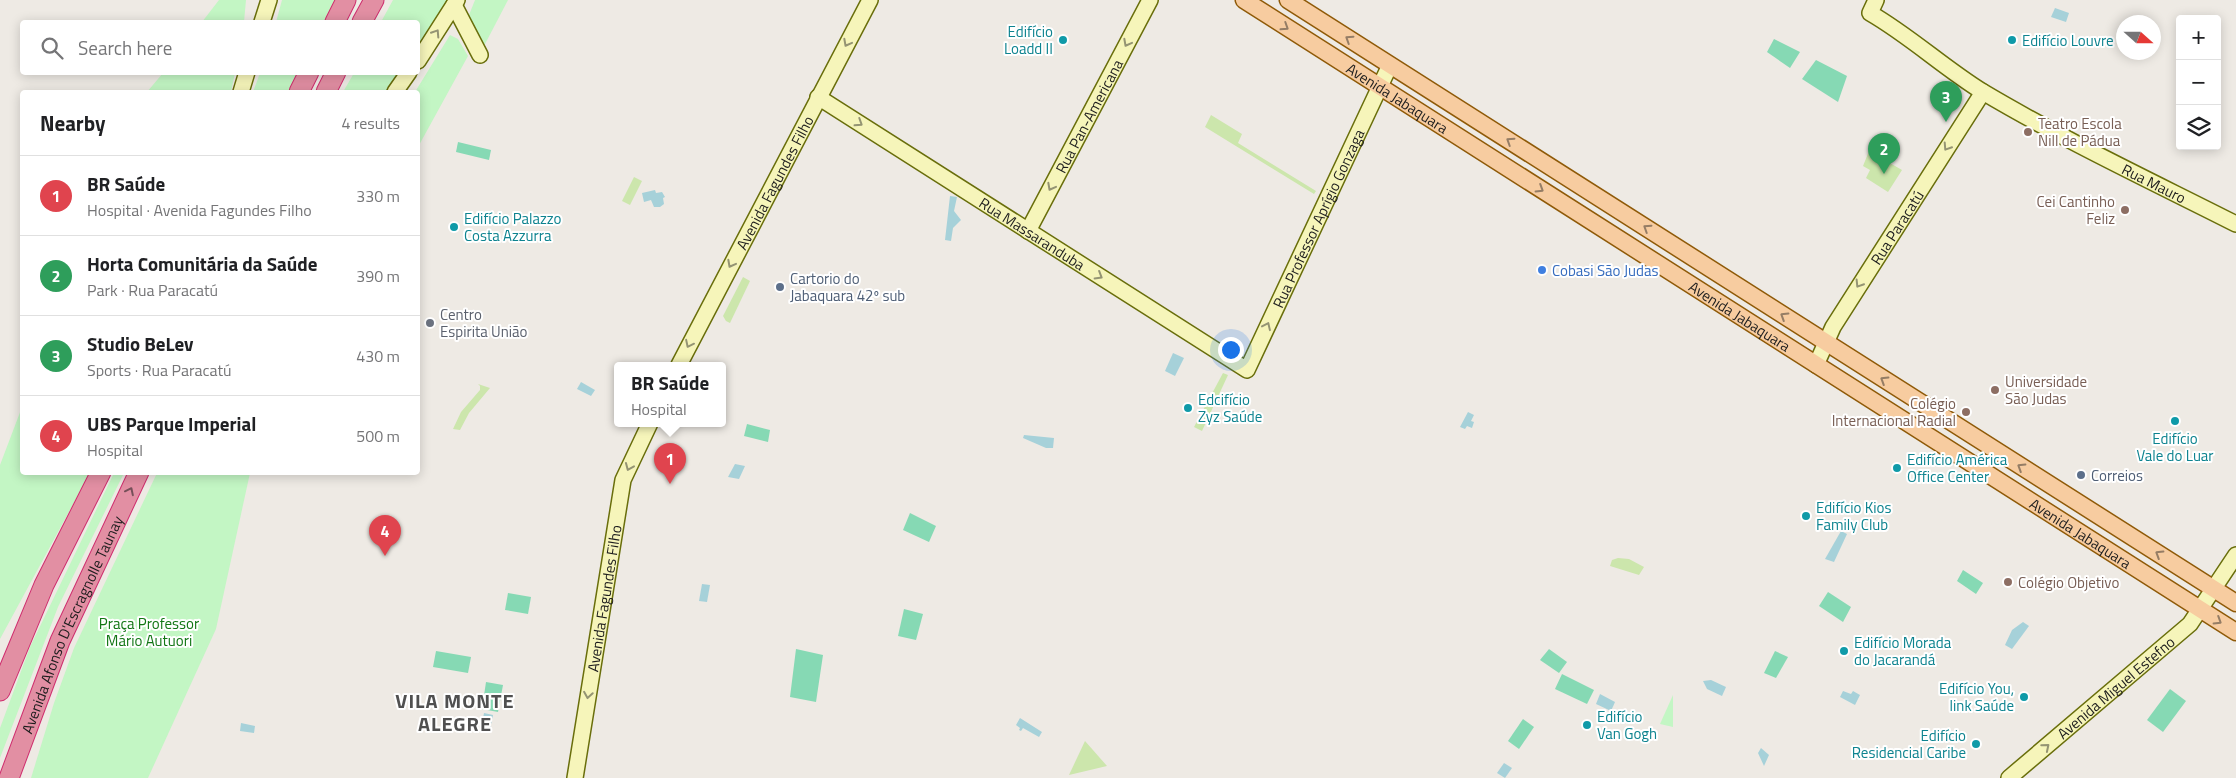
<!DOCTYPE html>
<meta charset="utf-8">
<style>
:root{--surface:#fff;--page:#f2f2f2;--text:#202124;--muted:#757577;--line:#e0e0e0;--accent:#c00b15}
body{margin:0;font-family:"Titillium Web",sans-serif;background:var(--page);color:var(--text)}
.controls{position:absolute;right:15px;top:15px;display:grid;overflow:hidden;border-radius:5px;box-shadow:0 2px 12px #0003}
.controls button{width:45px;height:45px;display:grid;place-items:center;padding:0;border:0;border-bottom:1px solid var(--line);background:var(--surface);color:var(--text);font:25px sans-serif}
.compass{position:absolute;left:2116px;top:15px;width:45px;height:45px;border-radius:50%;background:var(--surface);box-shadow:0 2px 12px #0003;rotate:111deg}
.you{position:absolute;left:1230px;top:349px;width:18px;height:18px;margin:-12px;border:4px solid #fff;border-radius:50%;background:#1a73e8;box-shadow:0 0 0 8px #1a73e833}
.badge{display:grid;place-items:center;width:32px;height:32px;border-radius:50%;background:var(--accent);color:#fff;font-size:16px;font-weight:700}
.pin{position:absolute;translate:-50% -41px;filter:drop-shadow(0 1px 2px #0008)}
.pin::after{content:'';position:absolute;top:26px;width:18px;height:15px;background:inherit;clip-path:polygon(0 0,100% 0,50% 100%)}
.popup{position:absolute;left:614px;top:362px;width:112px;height:65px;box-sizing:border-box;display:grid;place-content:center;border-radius:5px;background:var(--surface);filter:drop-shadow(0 1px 4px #0005);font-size:16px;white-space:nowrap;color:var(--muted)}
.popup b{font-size:19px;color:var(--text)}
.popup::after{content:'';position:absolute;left:50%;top:100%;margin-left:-10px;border:10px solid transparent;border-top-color:var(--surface)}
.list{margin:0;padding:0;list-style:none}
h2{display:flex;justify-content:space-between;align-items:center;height:65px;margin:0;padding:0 20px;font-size:21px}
h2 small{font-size:16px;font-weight:400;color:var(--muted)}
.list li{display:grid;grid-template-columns:32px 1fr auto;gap:15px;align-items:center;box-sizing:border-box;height:80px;padding:0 20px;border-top:1px solid var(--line)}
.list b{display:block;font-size:19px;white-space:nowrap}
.list p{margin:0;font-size:16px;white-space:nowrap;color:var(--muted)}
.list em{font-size:16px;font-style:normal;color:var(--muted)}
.icon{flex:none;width:28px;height:28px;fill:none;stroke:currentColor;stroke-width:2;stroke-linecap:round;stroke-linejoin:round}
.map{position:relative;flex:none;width:2236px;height:778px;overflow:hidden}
.search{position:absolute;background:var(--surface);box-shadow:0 2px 12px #0003;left:20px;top:20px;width:400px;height:55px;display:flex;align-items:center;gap:12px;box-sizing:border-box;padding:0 18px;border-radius:5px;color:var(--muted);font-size:19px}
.panel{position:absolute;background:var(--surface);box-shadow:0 2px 12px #0003;left:20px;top:90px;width:400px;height:385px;border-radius:5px}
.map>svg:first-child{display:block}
</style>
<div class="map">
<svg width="2236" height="778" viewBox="0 0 2236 778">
<rect width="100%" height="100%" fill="#eeeae4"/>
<g fill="#cce6ac">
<path d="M 1211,115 L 1242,134 L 1238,143 L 1316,191 L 1314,194 L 1205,127 Z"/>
<path d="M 1869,151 L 1902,170 L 1888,192 L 1866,178 L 1870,170 L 1863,166 Z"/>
<path d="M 634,177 L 642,181 L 630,205 L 622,201 Z"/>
<path d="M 743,277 L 750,281 L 730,323 L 726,321 L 723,316 Z"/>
<path d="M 1223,373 L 1228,375 L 1202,431 L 1194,427 Z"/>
<path d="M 478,384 L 490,388 L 469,413 L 460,430 L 453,429 L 461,412 L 480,390 L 480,386 Z"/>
<path d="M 1618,558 L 1629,559 L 1644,567 L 1639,575 L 1610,566 L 1612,560 Z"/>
<path d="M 1085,741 L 1107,766 L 1069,775 Z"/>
</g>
<g fill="#c3f6c4">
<path d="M 219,0 L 246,0 L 244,22 L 202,22 Z"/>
<path d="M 282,0 L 338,0 L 326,22 L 276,22 Z"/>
<path d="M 393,0 L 453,0 L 418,55 L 418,22 L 381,22 Z"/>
<path d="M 475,0 L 508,0 L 484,46 L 467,20 Z"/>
<path d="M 450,35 L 458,39 L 468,56 L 418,147 L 418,92 L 415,92 Z"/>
<path d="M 163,73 L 163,72 L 235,73 L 231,92 L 147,92 Z"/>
<path d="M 260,73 L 300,73 L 290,92 L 253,92 Z"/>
<path d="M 354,73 L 406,73 L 393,92 L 343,92 Z"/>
<path d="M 22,407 L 22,472 L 90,473 L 0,639 L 0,465 Z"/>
<path d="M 114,473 L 124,473 L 58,607 L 0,758 L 0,728 L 30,647 Z"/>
<path d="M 157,473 L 250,473 L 216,629 L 148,778 L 31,778 L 54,703 L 74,648 Z"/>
<path d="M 1673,695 L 1673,727 L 1660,724 Z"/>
</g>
<g fill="#86d9b4">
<path d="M 1774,39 L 1800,52 L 1790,68 L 1767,52 Z"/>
<path d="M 1816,60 L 1847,76 L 1838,102 L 1802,79 Z"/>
<path d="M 458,142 L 491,150 L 489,160 L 456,152 Z"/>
<path d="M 747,424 L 770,430 L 768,442 L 744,436 Z"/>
<path d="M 910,513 L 936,526 L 929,542 L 903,530 Z"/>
<path d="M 1963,570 L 1983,583 L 1976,594 L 1957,581 Z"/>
<path d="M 1828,592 L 1851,607 L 1843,622 L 1819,606 Z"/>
<path d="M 508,593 L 531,597 L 528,614 L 505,610 Z"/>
<path d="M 904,609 L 923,614 L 916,640 L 898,636 Z"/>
<path d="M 796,649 L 823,655 L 816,702 L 790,697 Z"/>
<path d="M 1549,649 L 1567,662 L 1559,673 L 1540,660 Z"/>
<path d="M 436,651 L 471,657 L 468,673 L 433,667 Z"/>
<path d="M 1775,651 L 1788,657 L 1776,678 L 1764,673 Z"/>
<path d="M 1562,674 L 1594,690 L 1587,704 L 1555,689 Z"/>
<path d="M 486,682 L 503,685 L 498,712 L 482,709 Z"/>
<path d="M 2170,689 L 2186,701 L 2163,732 L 2147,720 Z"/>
<path d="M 1523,719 L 1534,727 L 1519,749 L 1508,741 Z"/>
</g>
<g fill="#a6d1d9">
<path d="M 2055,8 L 2069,13 L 2066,22 L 2051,17 Z"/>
<path d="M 655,190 L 656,193 L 662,192 L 665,197 L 663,198 L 664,204 L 660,207 L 654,207 L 651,200 L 644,202 L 642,193 Z"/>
<path d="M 950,196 L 957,197 L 954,211 L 961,220 L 953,228 L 951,241 L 945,240 Z"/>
<path d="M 1173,353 L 1184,358 L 1175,376 L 1165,371 Z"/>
<path d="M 581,382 L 595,390 L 591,396 L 577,389 Z"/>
<path d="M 1468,412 L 1474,415 L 1471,421 L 1474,422 L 1472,428 L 1467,426 L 1465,429 L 1460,427 Z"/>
<path d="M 1024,435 L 1054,438 L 1053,448 L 1046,448 L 1023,438 Z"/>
<path d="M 735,464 L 745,466 L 739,479 L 728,477 Z"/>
<path d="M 1841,531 L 1847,534 L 1834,562 L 1825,559 Z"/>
<path d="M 702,584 L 710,585 L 707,602 L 699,601 Z"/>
<path d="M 2023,622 L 2029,626 L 2012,649 L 2005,645 L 2012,630 Z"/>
<path d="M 1711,680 L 1726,687 L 1722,696 L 1707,689 L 1703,681 Z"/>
<path d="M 1843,691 L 1851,694 L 1853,691 L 1860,695 L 1855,705 L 1840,697 Z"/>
<path d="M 1600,694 L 1615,702 L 1611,711 L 1596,704 Z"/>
<path d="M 484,713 L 493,715 L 490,729 L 481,728 Z"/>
<path d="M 1020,718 L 1042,732 L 1039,737 L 1023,728 L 1021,731 L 1019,730 L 1020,728 L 1016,725 Z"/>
<path d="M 241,723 L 255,726 L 254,733 L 240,731 Z"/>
<path d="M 1761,748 L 1769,755 L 1764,766 L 1758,753 Z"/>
<path d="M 1504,763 L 1512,768 L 1505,778 L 1497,773 Z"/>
</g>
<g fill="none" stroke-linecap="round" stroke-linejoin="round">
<defs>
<g id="secondary">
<path id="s1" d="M 1876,0 L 1870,13 C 1910,36 1944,68 1983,92 C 2064,140 2151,181 2236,224"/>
<path d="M 454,5 L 480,55"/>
<path d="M 262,22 L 269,0"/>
<path d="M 418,61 L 457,0"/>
<path d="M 241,92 L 247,72"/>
<path d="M 395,92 L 409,72"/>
<path id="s2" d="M 818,97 L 1247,370 L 1390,65"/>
<path id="s3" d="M 1028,231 L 1150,0"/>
<path id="s4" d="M 679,365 L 870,0"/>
<path id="s5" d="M 1816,365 L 1833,327 L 1983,92"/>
<path id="s6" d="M 575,778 L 623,480 L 650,423"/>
<path id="s7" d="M 2009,778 L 2190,624 L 2236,555"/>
</g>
<g id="primary">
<path id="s8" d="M 1244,0 L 2236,632"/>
<path d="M 1288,0 L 2236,603"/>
</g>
<g id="highway">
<path d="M 335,22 L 346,0"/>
<path d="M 362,22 L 374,0"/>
<path d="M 299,92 L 309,72"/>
<path d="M 326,92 L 336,72"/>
<path d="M 0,691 L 44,585 L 101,472"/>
<path id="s9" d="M 9,778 L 60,641 L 139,472"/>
</g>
</defs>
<use href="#secondary" stroke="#696e0b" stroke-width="18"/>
<use href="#primary" stroke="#8f5a08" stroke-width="19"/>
<use href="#highway" stroke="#cf2d6e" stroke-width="21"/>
<use href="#secondary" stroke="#f6f5ba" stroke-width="15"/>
<use href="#primary" stroke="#f7cca0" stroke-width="16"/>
<use href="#highway" stroke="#e28fa3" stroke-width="19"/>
</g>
<defs><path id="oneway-chevron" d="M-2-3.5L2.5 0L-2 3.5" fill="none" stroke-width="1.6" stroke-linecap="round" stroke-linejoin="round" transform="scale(1.25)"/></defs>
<g stroke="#957d65">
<use href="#oneway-chevron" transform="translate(1285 27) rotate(33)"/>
<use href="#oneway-chevron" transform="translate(1349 39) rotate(-147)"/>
<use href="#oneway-chevron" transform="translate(1510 141) rotate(-147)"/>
<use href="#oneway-chevron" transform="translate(1540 189) rotate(32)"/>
<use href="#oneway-chevron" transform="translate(1647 228) rotate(-147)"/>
<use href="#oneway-chevron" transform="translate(1784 316) rotate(-148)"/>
<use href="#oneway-chevron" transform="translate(1884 380) rotate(-148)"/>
<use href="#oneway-chevron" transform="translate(2021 467) rotate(-148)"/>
<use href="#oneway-chevron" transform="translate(2159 554) rotate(-148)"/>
<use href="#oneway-chevron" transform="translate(2218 621) rotate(32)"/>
</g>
<g stroke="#949473">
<use href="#oneway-chevron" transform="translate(436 33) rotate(-57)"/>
<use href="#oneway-chevron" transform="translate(847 43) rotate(118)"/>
<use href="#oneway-chevron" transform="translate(1127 43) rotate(118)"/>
<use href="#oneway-chevron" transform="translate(859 123) rotate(33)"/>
<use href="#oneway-chevron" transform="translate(1947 147) rotate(123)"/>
<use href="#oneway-chevron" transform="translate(1051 187) rotate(118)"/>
<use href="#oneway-chevron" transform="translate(731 264) rotate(118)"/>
<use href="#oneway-chevron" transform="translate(1099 276) rotate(31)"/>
<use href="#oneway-chevron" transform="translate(1859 284) rotate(122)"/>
<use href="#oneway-chevron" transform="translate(1267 326) rotate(-65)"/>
<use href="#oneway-chevron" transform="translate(689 344) rotate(116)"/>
<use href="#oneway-chevron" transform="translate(629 467) rotate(113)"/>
<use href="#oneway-chevron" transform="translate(588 695) rotate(99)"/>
<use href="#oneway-chevron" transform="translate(2046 747) rotate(-40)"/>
</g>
<use stroke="#765059" href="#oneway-chevron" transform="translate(130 491) rotate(-64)"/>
<g fill="#0f9aa8" stroke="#fff" stroke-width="2">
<circle cx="1063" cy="40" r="5"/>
<circle cx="2012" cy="40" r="5"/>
<circle cx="454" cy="227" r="5"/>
<circle cx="1188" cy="408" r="5"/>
<circle cx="2175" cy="421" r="5"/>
<circle cx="1897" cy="468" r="5"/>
<circle cx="1806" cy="516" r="5"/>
<circle cx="1844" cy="651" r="5"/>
<circle cx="2024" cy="697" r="5"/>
<circle cx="1587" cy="725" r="5"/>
<circle cx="1976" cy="744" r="5"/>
</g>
<g fill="#8d6e63" stroke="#fff" stroke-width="2">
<circle cx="2028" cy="132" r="5"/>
<circle cx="2125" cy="210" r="5"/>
<circle cx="1995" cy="390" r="5"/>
<circle cx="1966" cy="412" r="5"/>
<circle cx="2008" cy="582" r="5"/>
</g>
<circle fill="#3f7fe0" stroke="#fff" stroke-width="2" cx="1542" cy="270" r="5"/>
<g fill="#5c6f8a" stroke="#fff" stroke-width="2">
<circle cx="780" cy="287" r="5"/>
<circle cx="2081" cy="475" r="5"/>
</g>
<circle fill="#6b7280" stroke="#fff" stroke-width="2" cx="430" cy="323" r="5"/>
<g text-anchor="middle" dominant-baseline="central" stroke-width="4" stroke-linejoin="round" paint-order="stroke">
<g font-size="15" fill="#0d838f" stroke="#fff" text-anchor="start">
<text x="1053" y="31" text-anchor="end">Edifício<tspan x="1053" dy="17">Loadd II</tspan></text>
<text x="2022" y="40">Edifício Louvre</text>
<text x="464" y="218">Edifício Palazzo<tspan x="464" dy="17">Costa Azzurra</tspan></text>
<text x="1198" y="399">Edcifício<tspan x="1198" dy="17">Zyz Saúde</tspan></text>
<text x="2175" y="438" text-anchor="middle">Edifício<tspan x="2175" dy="17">Vale do Luar</tspan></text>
<text x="1907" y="459">Edifício América<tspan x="1907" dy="17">Office Center</tspan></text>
<text x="1816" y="507">Edifício Kios<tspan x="1816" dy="17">Family Club</tspan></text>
<text x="1854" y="642">Edifício Morada<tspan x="1854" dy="17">do Jacarandá</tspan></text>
<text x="2014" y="688" text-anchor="end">Edifício You,<tspan x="2014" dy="17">link Saúde</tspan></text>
<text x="1597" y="716">Edifício<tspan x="1597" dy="17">Van Gogh</tspan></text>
<text x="1966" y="735" text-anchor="end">Edifício<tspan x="1966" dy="17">Residencial Caribe</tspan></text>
</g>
<g font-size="15" fill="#1d1d1d" stroke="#fff">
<text stroke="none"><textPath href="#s8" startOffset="182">Avenida Jabaquara</textPath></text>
<text stroke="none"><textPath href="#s3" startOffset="130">Rua Pan-Americana</textPath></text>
<text stroke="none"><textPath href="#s4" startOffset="206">Avenida Fagundes Filho</textPath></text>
<text stroke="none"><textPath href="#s1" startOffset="346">Rua Mauro</textPath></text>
<text stroke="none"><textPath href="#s2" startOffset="676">Rua Professor Aprígio Gonzaga</textPath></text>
<text stroke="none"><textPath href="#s5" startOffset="160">Rua Paracatú</textPath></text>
<text stroke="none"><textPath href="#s2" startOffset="254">Rua Massaranduba</textPath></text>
<text stroke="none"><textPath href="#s8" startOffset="588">Avenida Jabaquara</textPath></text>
<text stroke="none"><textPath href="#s8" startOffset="992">Avenida Jabaquara</textPath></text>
<text stroke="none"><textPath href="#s6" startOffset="182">Avenida Fagundes Filho</textPath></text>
<text stroke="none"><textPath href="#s9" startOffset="166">Avenida Afonso D'Escragnolle Taunay</textPath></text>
<text stroke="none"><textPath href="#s7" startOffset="140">Avenida Miguel Estefno</textPath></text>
</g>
<g font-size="15" fill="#785e54" stroke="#fff" text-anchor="start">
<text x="2038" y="123">Teatro Escola<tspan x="2038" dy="17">Nill de Pádua</tspan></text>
<text x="2115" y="201" text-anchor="end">Cei Cantinho<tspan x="2115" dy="17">Feliz</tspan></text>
<text x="2005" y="381">Universidade<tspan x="2005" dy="17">São Judas</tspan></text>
<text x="1956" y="403" text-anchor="end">Colégio<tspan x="1956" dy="17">Internacional Radial</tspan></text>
<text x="2018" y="582">Colégio Objetivo</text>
</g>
<g font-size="15" fill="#366cbe" stroke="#fff" text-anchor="start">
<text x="1552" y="270">Cobasi São Judas</text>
</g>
<g font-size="15" fill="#4e5e75" stroke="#fff" text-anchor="start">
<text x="790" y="278">Cartorio do<tspan x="790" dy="17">Jabaquara 42º sub</tspan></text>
<text x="2091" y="475">Correios</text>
</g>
<g font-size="15" fill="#5b616d" stroke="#fff" text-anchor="start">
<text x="440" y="314">Centro<tspan x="440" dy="17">Espirita União</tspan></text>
</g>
<g font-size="15" fill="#117614" stroke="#fff">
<text x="149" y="623">Praça Professor<tspan x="149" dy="17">Mário Autuori</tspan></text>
</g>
<g font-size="20" font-weight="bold" letter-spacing="1" fill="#505050" stroke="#fff">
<text x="455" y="700">VILA MONTE<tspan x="455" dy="23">ALEGRE</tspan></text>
</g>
</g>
</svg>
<div class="controls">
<button>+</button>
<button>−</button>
<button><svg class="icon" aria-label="layers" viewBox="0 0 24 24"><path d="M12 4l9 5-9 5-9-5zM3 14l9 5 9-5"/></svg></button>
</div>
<svg class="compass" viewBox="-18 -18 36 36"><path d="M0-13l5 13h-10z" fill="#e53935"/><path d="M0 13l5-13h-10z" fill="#757577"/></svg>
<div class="you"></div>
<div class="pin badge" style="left:670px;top:484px;background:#e0444e">1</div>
<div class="popup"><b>BR Saúde</b>Hospital</div>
<div class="pin badge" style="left:1884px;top:174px;background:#2e9e5b">2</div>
<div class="pin badge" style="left:1946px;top:122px;background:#2e9e5b">3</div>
<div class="pin badge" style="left:385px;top:556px;background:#e0444e">4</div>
<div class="search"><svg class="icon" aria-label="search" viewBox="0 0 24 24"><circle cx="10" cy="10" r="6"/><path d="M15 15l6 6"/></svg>Search here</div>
<section class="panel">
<h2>Nearby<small>4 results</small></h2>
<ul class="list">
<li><span class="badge" style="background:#e0444e">1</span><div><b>BR Saúde</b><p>Hospital · Avenida Fagundes Filho</p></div><em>330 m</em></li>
<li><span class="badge" style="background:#2e9e5b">2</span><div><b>Horta Comunitária da Saúde</b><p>Park · Rua Paracatú</p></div><em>390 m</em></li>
<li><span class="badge" style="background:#2e9e5b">3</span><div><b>Studio BeLev</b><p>Sports · Rua Paracatú</p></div><em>430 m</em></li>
<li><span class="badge" style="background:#e0444e">4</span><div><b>UBS Parque Imperial</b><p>Hospital</p></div><em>500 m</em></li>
</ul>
</section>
</div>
